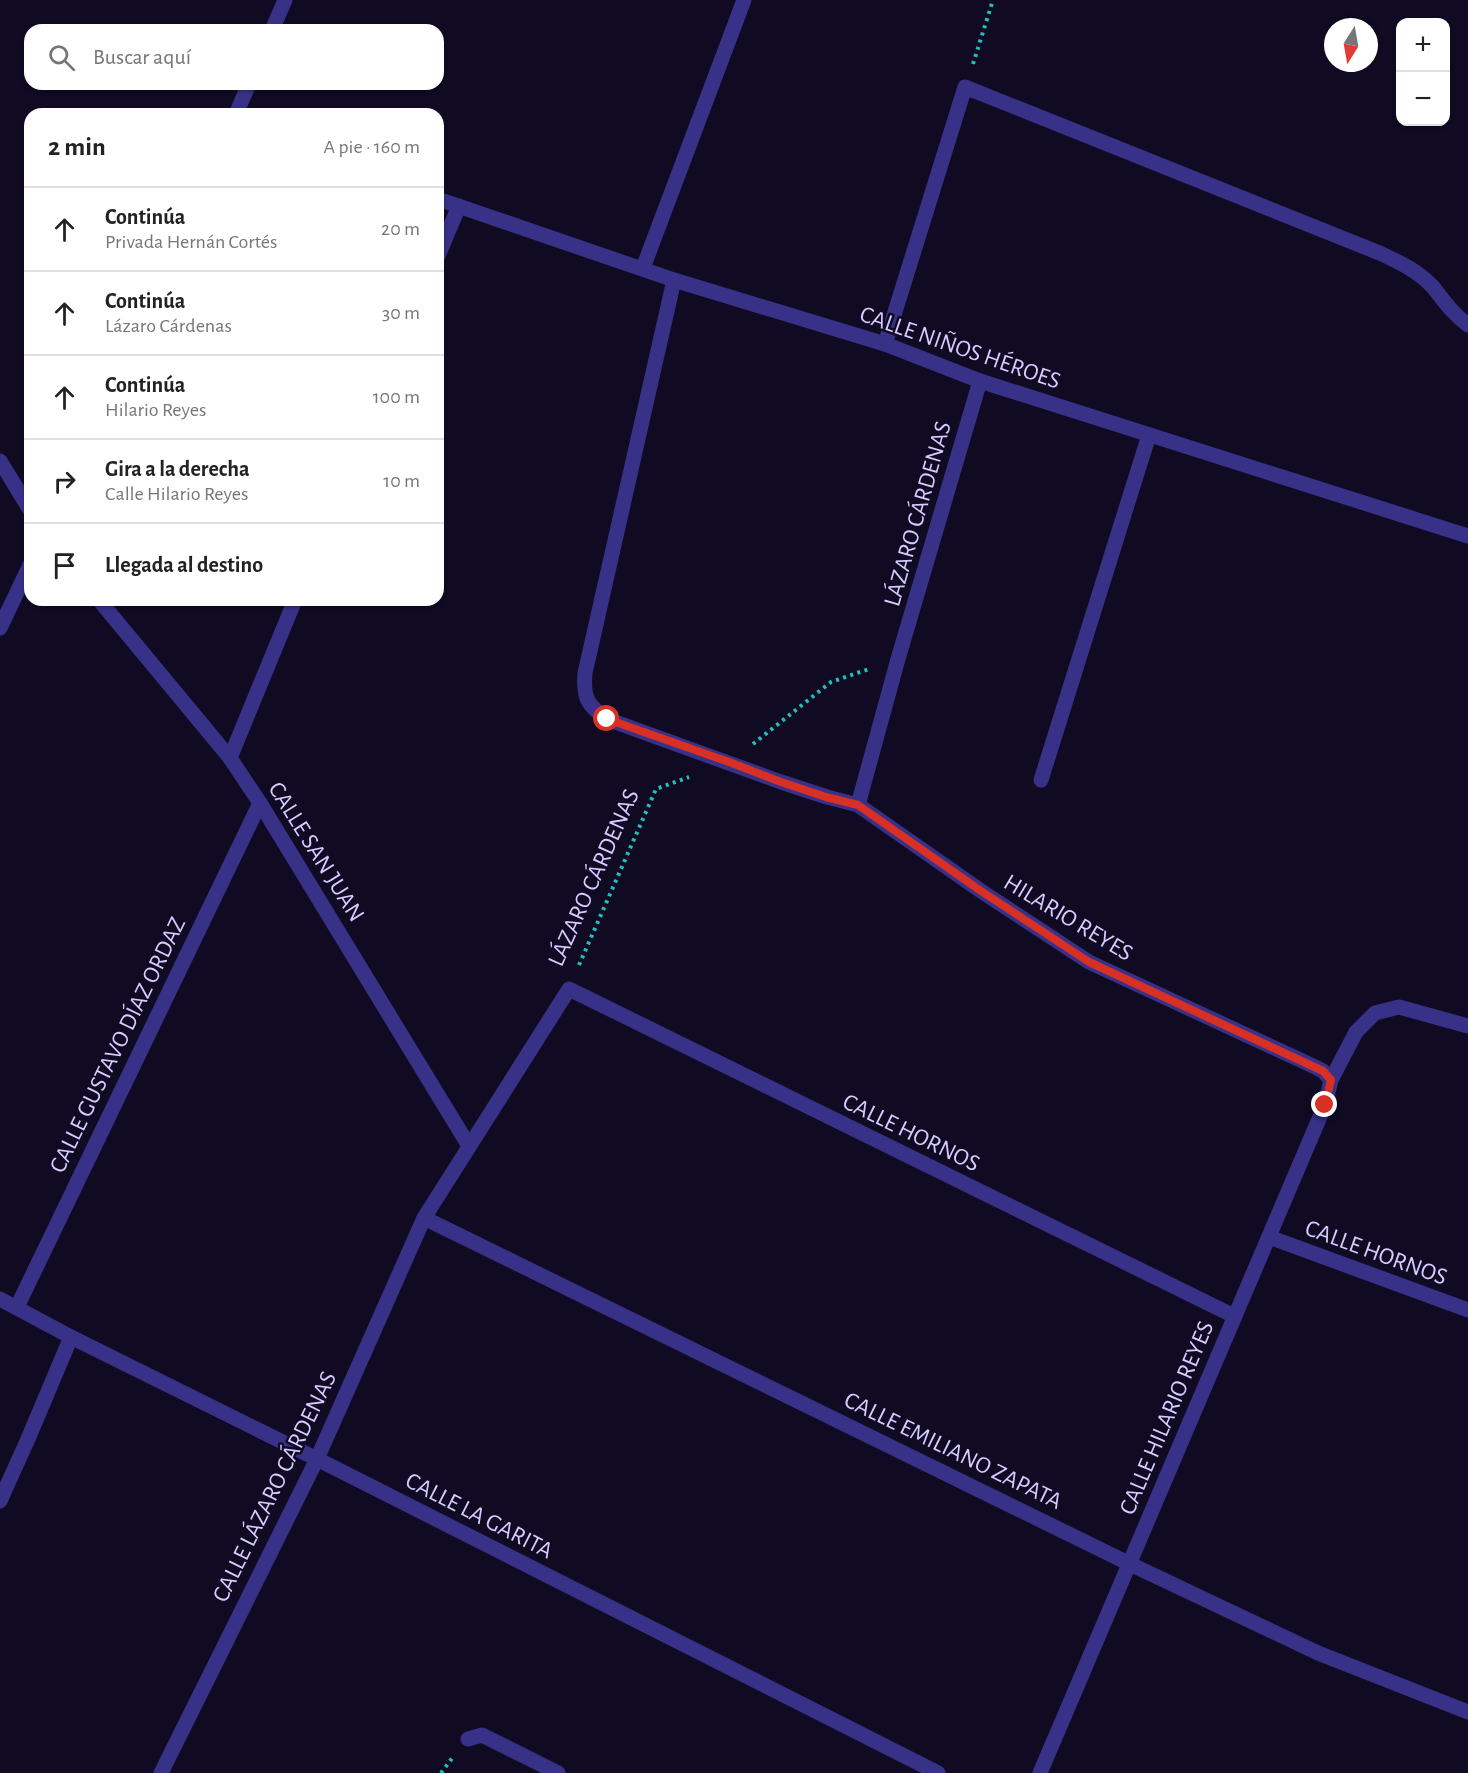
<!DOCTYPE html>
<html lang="es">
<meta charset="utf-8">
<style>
:root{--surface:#fff;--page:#f2f2f2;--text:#222;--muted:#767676;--line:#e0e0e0}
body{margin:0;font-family:"Alegreya Sans",sans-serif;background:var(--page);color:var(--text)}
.controls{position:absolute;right:18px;top:18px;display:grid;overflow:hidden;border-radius:12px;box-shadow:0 2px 4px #0004}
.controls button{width:54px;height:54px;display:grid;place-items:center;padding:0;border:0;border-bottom:2px solid var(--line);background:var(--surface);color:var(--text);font:30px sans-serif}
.compass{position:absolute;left:1324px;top:18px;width:54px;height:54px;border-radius:50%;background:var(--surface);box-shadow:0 2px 4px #0004;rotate:191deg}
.stop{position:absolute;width:18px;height:18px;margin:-14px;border:4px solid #d93025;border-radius:50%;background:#fff}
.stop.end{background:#d93025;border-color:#fff;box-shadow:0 2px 6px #0008}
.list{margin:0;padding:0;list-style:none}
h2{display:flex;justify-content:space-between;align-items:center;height:78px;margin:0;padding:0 24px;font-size:26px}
h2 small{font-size:20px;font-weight:400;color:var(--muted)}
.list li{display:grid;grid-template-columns:39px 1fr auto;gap:18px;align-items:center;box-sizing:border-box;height:84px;padding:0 24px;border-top:2px solid var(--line)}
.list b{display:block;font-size:22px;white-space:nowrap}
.list p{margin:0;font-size:20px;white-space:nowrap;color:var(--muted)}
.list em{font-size:20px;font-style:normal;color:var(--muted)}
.icon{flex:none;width:33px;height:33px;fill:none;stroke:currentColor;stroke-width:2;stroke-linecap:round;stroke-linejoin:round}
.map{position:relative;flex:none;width:1468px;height:1773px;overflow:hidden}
.search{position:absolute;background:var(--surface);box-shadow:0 2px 4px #0004;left:24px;top:24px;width:420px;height:66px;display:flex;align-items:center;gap:15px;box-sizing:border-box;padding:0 21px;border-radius:18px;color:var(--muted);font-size:22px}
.panel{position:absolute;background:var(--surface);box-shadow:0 2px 4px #0004;left:24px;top:108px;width:420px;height:498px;border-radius:18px}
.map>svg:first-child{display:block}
</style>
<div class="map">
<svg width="1468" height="1773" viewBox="0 0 1468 1773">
<rect width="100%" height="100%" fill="#100b23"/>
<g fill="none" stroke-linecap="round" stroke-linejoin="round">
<g stroke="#20c0bd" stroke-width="4" stroke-dasharray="3 4.5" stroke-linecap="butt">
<path d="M 973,64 L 993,0"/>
<path d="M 753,744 L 831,682 L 869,669"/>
<path d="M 579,965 L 656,789 L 689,777"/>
<path d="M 441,1773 L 453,1757"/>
</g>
<g stroke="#383188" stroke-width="15">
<path d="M 272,30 L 285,0"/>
<path d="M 236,114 L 249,84"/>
<path d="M 438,199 L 674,280 L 885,344 L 980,381 L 1468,536"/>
<path d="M 438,256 L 459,206"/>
<path d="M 643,268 L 744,0"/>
<path d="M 674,280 L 585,673 C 583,698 587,705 607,719 L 781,782 L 827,797 L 858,805 L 981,891 L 1089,962 L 1311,1065 L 1323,1071 L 1331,1080"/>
<path d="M 885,344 L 965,87 L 1382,254 C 1401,263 1418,271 1433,287 C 1445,302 1452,313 1468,325"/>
<path d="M 0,461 L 30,510"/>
<path d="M 99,600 L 230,758 L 260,803 L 469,1146"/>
<path d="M 0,628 L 30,565"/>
<path d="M 230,758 L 295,600"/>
<path d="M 1041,780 L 1149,435"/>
<path d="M 858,805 L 898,659 L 980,381"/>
<path d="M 424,1218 L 1130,1564 L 1318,1653 L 1468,1712"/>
<path d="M 1269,1237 L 1468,1310"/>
<path d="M 0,1299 L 71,1337 L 317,1459 L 938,1773"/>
<path d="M 17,1307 L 260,803"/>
<path d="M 0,1501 L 28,1439 L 71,1337"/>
<path d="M 468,1739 L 482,1735 L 558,1773"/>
<path d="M 161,1773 L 317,1459 L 424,1218 L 569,989 L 1234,1316"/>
<path d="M 1040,1773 L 1325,1105 L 1331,1080 L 1356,1032 L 1375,1013 L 1399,1007 L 1468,1026"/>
</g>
</g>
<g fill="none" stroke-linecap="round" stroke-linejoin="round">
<path stroke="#d93025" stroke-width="8" d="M 607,719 L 729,762 L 781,782 L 826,797 L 858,805 L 981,891 L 1089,962 L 1323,1071 L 1331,1080 L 1325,1105"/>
</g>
<g text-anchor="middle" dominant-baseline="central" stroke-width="5" stroke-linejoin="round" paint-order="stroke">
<g font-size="24" fill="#d5cdff" stroke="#100b23">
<text transform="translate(960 348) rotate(19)">CALLE NIÑOS HÉROES</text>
<text transform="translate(918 514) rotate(-74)">LÁZARO CÁRDENAS</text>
<text transform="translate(316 852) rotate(58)">CALLE SAN JUAN</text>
<text transform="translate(594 878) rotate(-66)">LÁZARO CÁRDENAS</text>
<text transform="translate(1068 918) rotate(31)">HILARIO REYES</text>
<text transform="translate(118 1045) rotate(-64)">CALLE GUSTAVO DÍAZ ORDAZ</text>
<text transform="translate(911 1133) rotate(26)">CALLE HORNOS</text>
<text transform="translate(1376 1253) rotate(20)">CALLE HORNOS</text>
<text transform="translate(1167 1418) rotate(-67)">CALLE HILARIO REYES</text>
<text transform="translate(953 1451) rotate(26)">CALLE EMILIANO ZAPATA</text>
<text transform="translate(275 1487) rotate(-64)">CALLE LÁZARO CÁRDENAS</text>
<text transform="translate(479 1516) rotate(27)">CALLE LA GARITA</text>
</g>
</g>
</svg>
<div class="controls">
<button>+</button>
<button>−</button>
</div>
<svg class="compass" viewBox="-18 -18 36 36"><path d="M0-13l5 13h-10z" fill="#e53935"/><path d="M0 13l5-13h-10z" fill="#767676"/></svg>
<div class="stop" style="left:607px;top:719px"></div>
<div class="stop end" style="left:1325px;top:1105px"></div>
<div class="search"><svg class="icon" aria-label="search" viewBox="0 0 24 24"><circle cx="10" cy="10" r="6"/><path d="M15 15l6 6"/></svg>Buscar aquí</div>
<section class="panel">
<h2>2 min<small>A pie · 160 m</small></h2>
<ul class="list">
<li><svg class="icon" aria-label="ahead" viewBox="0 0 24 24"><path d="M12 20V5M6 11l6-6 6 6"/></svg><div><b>Continúa</b><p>Privada Hernán Cortés</p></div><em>20 m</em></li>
<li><svg class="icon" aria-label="ahead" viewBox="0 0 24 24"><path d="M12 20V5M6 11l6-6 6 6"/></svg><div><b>Continúa</b><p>Lázaro Cárdenas</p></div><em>30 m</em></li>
<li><svg class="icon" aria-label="ahead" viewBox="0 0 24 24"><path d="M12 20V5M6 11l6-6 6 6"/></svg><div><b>Continúa</b><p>Hilario Reyes</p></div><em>100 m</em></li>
<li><svg class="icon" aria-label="right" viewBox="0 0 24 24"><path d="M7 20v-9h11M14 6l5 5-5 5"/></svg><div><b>Gira a la derecha</b><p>Calle Hilario Reyes</p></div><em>10 m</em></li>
<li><svg class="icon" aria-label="arrive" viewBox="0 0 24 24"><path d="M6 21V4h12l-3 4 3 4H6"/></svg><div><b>Llegada al destino</b></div></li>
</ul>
</section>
</div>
